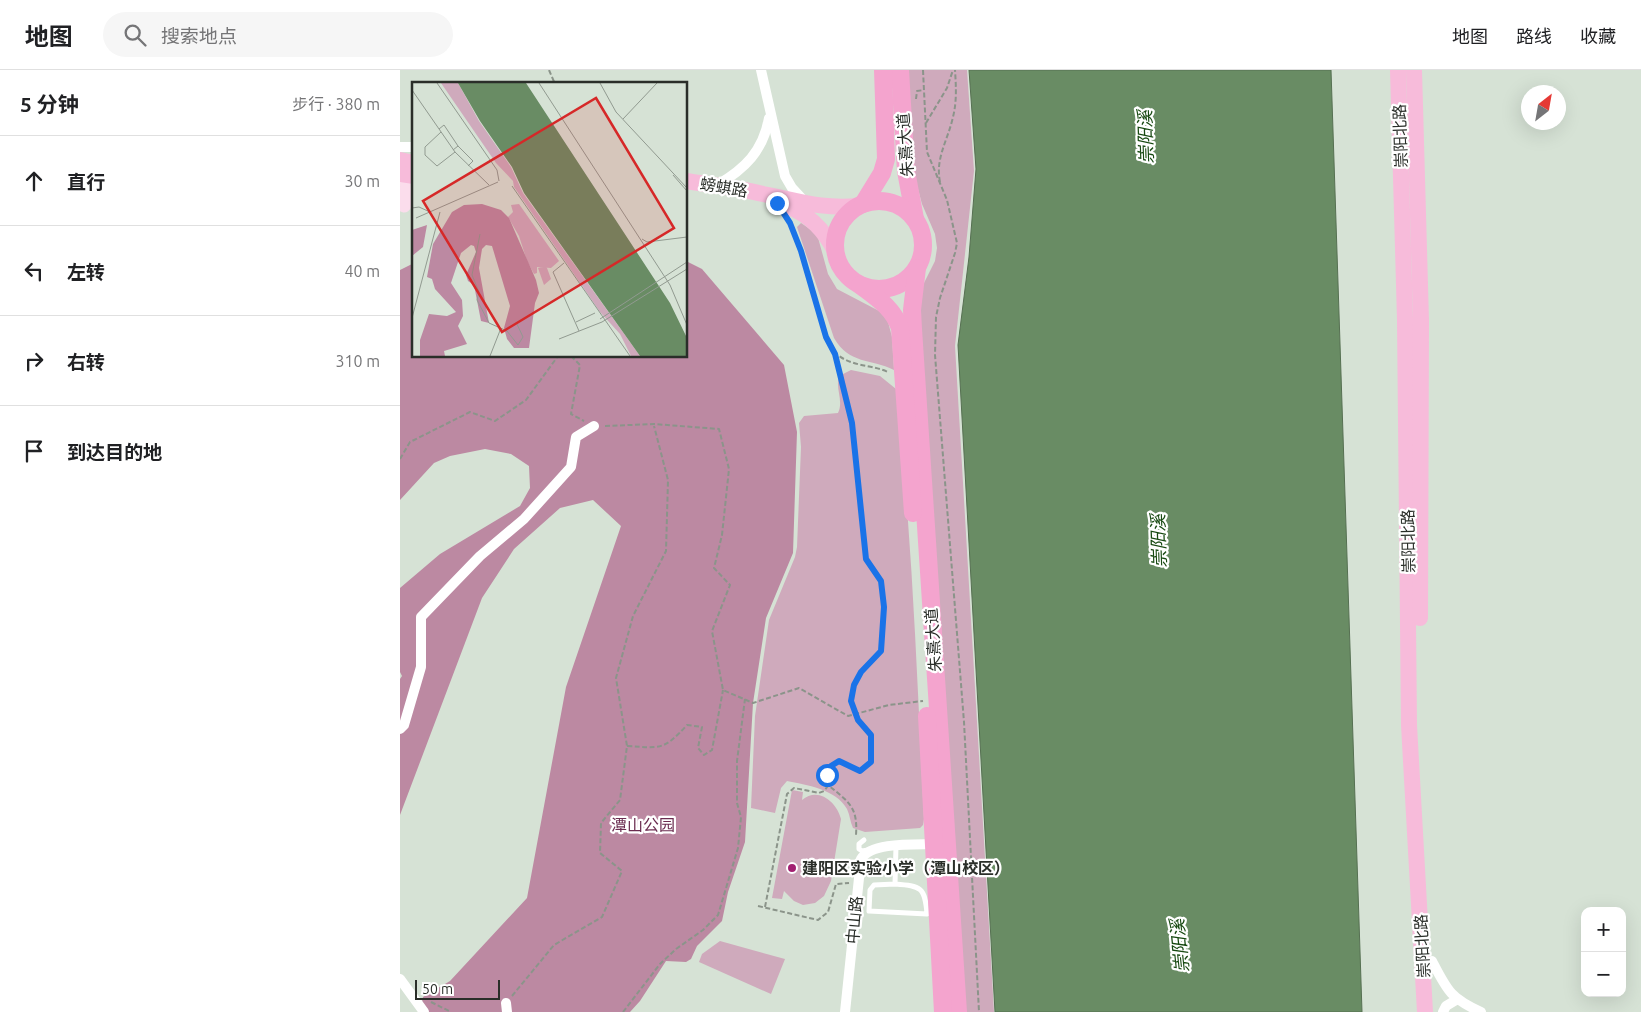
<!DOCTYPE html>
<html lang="zh">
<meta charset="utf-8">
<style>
:root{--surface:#fff;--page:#f6f6f6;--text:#202124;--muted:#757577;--line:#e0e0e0}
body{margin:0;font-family:Ubuntu,"Noto Sans SC",sans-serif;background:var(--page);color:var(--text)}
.controls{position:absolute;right:15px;bottom:15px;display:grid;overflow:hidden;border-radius:10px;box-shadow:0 5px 20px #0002}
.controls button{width:45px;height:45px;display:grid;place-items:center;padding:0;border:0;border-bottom:1px solid var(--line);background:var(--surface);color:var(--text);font:25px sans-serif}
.compass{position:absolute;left:1121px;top:15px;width:45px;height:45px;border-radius:50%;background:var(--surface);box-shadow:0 5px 20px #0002;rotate:31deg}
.scale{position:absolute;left:15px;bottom:12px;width:85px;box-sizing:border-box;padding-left:5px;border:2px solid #2a2e29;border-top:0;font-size:14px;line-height:18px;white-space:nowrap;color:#2a2e29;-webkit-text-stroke:4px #fff;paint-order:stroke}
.stop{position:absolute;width:15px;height:15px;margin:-11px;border:4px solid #1a73e8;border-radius:50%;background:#fff}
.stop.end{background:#1a73e8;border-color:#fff;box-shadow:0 1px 5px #0008}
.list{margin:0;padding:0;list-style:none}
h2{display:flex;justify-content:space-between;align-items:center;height:65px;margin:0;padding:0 20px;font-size:21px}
h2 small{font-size:16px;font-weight:400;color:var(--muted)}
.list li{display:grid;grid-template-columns:32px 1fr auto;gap:15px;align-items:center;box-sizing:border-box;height:90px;padding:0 20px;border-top:1px solid var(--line)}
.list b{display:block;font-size:19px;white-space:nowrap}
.list em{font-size:16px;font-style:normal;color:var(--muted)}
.icon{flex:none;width:28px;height:28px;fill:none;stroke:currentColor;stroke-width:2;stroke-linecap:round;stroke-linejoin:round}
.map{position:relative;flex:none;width:1241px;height:942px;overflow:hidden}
header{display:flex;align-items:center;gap:30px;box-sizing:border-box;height:70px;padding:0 25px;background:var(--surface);border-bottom:1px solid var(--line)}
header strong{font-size:24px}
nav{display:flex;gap:28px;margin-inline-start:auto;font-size:18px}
.search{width:350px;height:45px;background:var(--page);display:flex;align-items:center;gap:12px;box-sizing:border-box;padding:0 18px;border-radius:28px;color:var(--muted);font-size:19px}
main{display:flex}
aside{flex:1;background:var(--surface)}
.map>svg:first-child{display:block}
</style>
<header>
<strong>地图</strong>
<div class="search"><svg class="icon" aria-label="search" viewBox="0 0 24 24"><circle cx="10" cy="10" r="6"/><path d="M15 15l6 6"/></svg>搜索地点</div>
<nav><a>地图</a><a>路线</a><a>收藏</a></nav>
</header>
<main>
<aside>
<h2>5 分钟<small>步行 · 380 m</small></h2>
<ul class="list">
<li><svg class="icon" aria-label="ahead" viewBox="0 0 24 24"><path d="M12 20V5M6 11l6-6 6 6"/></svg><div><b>直行</b></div><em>30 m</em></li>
<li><svg class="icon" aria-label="left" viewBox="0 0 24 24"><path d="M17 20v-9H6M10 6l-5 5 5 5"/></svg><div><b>左转</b></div><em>40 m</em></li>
<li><svg class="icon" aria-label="right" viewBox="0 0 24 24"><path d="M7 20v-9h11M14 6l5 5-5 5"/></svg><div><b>右转</b></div><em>310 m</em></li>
<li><svg class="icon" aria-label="arrive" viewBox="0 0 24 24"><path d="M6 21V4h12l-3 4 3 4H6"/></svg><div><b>到达目的地</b></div></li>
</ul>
</aside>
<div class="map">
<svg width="1241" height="942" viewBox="0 0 1241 942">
<rect width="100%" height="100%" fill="#d6e2d5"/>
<g fill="#cfaabc">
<path d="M 505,0 L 567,0 L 574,101 L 555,276 L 594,942 L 563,942 L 518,252 L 523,215 L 535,191 L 537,178 L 535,164 L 522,134 L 515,108 Z"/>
<path d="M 401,153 L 417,164 L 428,204 L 437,219 L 481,242 L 488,252 L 492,267 L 494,300 C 470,288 450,295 434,268 L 397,157 Z"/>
<path d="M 451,300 L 480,306 L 496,319 C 512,461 517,606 524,749 L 523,755 L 520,758 L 465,762 L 453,758 C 450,752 450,745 447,739 C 436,719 406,715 387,711 L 381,718 L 375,743 L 351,738 L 355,646 L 369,550 L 395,487 L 397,477 L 401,377 L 399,353 L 404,346 L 438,343 C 444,330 435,319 439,306 Z"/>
<path d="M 392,720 L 403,722 L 402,730 C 418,716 437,732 441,749 L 431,811 L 424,826 L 415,833 L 403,835 L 394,831 L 384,821 L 382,829 L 372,828 Z"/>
<path d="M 320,871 L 385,889 L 371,924 L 299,892 L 302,884 Z"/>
</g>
<path fill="#bc89a2" d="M 286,191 L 302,199 L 384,295 L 397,362 L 393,483 L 366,548 L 353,633 L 345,772 L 328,822 L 322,851 L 297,876 L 291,889 L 286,892 L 266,891 L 240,931 L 230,942 L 20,942 L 23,927 L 50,911 L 127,828 L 166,617 L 221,456 L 193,430 L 160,438 L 114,479 L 82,528 L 0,745 L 0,609 L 2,606 L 0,602 L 0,518 L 40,484 L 120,436 L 130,418 L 129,396 L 111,384 L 85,379 L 50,386 L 34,393 L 0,430 L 0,200 L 14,193 L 14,286 L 286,286 Z"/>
<path fill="#698c64" stroke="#567052" d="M 569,0 L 931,0 L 962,942 L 595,942 L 558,275 L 569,187 L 576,99 Z"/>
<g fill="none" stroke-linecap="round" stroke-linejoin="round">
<g stroke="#8b948a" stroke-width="2" stroke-dasharray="5 2.5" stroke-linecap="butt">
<path d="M 149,0 L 155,14"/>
<path d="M 523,0 L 527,82 L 547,130 L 557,173 L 555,183 L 540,228 L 536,247 L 535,285 L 564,652 L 579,942"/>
<path d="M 516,29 L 517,21 L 524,20"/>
<path d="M 526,53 L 547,18 L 553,0"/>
<path d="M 540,112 C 535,88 548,70 553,47 C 557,31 556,16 555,0"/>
<path d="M 391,154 L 430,277 C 446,298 468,293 488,302"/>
<path d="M 435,284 L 452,353 L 466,489 L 481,511 L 484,537 L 481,581 L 461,602 L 454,615 L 451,631 L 457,651 L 471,665 L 471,692 L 460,701 L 439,691 L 431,696 L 427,705 L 428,715 C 449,732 458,737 456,765"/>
<path d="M 171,286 L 180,295 L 171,344 L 184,351"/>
<path d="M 205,356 L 254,354 L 319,359 L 329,399 L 322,465 L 314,498 L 330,515 L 312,561 L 323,620 L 353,633 L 399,618 L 448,646 L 489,635 L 523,631"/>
<path d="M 0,389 L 10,372 L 70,342 L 95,351 L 126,330 L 158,286"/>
<path d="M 227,676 C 261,678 263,681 287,655 L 302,657 L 298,678 L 304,685 L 312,680 L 323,620"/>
<path d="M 358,836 L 418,850 L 428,842 L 436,814 L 449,813"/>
<path d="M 365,837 L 387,724 L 394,718 L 419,723 L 424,721 L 428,716"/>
<path d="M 112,926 L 154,875 L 202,847 L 222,801 L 200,783 L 201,753 L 220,730 L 227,676 L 216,608 L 233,546 L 266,481 L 268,410 L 254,356"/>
<path d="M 31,932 L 51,942"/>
<path d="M 223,942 L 260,894 L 276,879 L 303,860 L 318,845 L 338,778 L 341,747 L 337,733 L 337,691 L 345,629"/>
</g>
<g stroke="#fff" stroke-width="5">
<path d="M 464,770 L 459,774 L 459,779 L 462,781 L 468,780"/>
<path d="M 495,814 C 521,816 525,817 527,844 L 469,841 L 470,820 L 474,815 L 495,814 L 496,776"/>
</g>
<g stroke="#fff" stroke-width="10">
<path d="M 361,0 L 385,106 L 392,118 L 405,132"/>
<path d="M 0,77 L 14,77"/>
<path d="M 317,115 C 345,99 363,81 369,48"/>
<path d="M 0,659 L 4,655 L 21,597 L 21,547 L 80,486 L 124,449 L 171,397 L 176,367 L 194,356"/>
<path d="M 1032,891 C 1047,920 1050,928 1081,942"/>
<path d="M 0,909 L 24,942"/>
<path d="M 106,933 L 107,942"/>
<path d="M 445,942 L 461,789 C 472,771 518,775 538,774"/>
<path d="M 1043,942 L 1046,936 L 1056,930"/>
</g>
<path stroke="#fbddec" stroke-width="15" d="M 0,97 L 8,116 L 4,135"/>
<g stroke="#f7bbda" stroke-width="16">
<path d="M 998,0 L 1005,250 L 1009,655 L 1025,942"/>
<path d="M 1014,0 L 1021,251 L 1020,548"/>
<path d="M 0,90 L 14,93"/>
<path d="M 0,104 L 14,106"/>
<path d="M 286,111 C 312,115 338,118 363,124 C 401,131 418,139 458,136"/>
<path d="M 387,136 C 410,145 424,160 435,181"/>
</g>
<g stroke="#f4a4ce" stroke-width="18">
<path d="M 500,0 L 506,101 L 515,149"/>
<circle cx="479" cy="175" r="44"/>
<path d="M 463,134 L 482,103 L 486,89 L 483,0"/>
<path d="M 517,198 L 512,240 L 513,259 L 558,942"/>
<path d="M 460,215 C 477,228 493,238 500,258 L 513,443"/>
<path d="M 527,646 L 543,942"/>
</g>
</g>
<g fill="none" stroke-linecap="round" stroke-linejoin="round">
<path stroke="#1a73e8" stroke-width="6" d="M 377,133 L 390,153 L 401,181 L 426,267 L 435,284 L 452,353 L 466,489 L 481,511 L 484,537 L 481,581 L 461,602 L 454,615 L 451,631 L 458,650 L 471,665 L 471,692 L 460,701 L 439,691 L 431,696 L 427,705"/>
</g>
<circle fill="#a22071" stroke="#fff" stroke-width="2" cx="392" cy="798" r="5"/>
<g text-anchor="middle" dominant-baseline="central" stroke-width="4.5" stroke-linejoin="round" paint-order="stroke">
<g font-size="16" fill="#2a2e29" stroke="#fff">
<text transform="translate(1000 66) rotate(-92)">崇阳北路</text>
<text transform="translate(505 75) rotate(-94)">朱熹大道</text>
<text transform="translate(324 117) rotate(10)">螃蜞路</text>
<text transform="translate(1008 471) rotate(-91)">崇阳北路</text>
<text transform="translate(533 570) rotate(-94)">朱熹大道</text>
<text transform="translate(454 850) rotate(-85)">中山路</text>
<text transform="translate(1022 876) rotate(-93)">崇阳北路</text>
</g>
<g font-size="16" fill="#6b2c50" stroke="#fff">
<text x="243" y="755">潭山公园</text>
</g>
<g font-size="16" font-weight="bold" fill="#2a2e29" stroke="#fff" text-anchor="start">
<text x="402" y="798">建阳区实验小学（潭山校区）</text>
</g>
<g font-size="18" font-style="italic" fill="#174911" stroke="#fff">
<text transform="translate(745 67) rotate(-92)">崇阳溪</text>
<text transform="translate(758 471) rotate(-92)">崇阳溪</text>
<text transform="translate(779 876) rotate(-96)">崇阳溪</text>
</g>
</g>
<g transform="translate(12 12)">
<rect width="275" height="275" fill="#d6e2d5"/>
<path d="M 29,1 L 46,1 L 67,39 L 99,85 L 111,111 L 228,274 L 219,274 L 208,252 L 188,230 L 102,105 L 101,99 L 84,81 ZM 107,122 L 147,179 L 139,186 L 125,185 L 125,191 L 122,192 L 115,179 L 107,154 L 96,135 L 101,130 L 99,123 ZM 131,185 L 135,186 L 139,197 L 132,203 L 126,186 Z" fill="#cfaabc"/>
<path d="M 70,122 L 89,128 L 97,136 L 124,198 L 127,211 L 123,221 L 117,266 L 102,266 L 95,257 L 92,246 L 98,224 L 80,164 L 74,163 L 70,167 L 67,186 L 77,241 L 69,239 L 62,203 L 56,199 L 54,193 L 64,170 L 62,164 L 59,163 L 49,171 L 39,201 L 50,218 L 51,234 L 46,244 L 55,262 L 32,269 L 33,274 L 8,274 L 8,258 L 17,232 L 35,234 L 44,230 L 23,207 L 20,197 L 15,195 L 21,162 L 40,130 L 52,123 ZM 15,143 L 11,165 L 0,174 L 0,148 Z" fill="#bc89a2"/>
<path d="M 46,1 L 114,1 L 258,221 L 275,256 L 275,274 L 228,274 L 112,111 L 100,85 L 68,39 Z" fill="#698c64"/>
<path fill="none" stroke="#919a90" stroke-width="1" d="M 25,1 L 85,88 L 87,99M 127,1 L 258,203 L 275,243M 188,1 L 204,30 L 275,106M 0,8 L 43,70 L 77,103M 211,37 L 245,1M 27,47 L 32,43 L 46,64 L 41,68M 29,50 L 13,65 L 13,73 L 25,84 L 43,70M 46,64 L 61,79 L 56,84M 261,93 L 275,109M 100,104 L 218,274M 0,126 L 7,125 L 18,130M 4,136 L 86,100M 68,152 L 60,193 L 67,210 L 65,218 L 77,241 L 95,249 L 106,263 L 111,255 L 104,240M 230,157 L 235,160 L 275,155M 152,181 L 141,190 L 167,249M 0,236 L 28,130M 188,237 L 275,180M 164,240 L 183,231M 190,240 L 275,187M 147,257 L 190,240M 78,274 L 89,246"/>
<path fill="#d62828" fill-opacity="0.15" stroke="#d62828" stroke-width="2.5" d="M 184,16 L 262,146 L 90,250 L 11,119 Z"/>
<rect width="275" height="275" fill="none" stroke="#2a2e29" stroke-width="2.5"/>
</g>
</svg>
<div class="controls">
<button>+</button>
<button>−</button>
</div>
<svg class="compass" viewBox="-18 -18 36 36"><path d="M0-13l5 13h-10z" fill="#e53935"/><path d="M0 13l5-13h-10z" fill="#757577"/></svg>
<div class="scale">50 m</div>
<div class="stop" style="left:427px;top:705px"></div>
<div class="stop end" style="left:377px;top:133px"></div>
</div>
</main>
